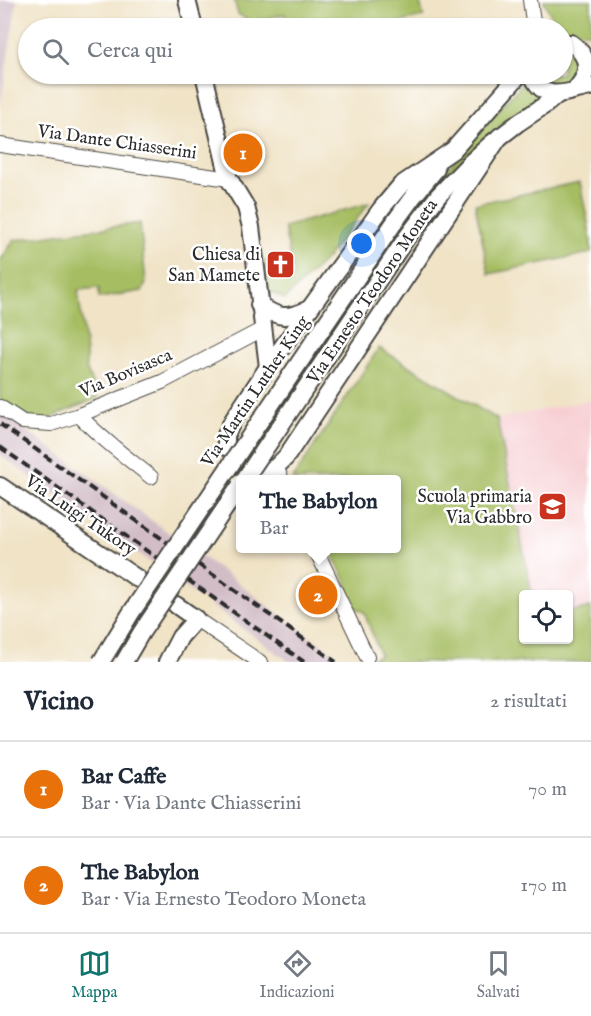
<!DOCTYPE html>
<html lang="it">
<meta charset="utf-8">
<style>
:root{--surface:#fff;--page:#f2f2f3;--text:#1f2937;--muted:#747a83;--line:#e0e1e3;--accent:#0f766e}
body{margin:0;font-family:"IM FELL English",serif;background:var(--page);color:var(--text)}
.controls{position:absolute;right:18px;bottom:18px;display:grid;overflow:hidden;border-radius:6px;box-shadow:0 2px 4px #0004}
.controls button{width:54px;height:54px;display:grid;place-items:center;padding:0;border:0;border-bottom:2px solid var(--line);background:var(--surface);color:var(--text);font:30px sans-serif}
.you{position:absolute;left:362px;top:244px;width:21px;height:21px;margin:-15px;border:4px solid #fff;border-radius:50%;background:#1a73e8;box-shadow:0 0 0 9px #1a73e833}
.badge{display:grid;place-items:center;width:39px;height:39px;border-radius:50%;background:var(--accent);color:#fff;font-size:20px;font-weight:700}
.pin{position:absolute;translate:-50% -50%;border:3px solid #fff;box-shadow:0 2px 6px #0006}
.popup{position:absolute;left:236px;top:475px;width:165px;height:78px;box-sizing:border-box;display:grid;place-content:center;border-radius:6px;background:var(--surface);filter:drop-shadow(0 2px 4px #0005);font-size:20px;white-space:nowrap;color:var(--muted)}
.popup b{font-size:22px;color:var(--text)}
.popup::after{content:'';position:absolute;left:50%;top:100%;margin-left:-12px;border:12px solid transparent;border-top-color:var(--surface)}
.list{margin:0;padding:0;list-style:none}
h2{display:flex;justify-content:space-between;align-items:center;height:78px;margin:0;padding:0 24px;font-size:26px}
h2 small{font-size:20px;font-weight:400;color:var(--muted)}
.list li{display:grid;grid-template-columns:39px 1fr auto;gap:18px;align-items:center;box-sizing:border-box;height:96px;padding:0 24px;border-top:2px solid var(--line)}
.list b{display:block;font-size:22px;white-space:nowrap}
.list p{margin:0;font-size:20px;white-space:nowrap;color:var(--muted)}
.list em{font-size:20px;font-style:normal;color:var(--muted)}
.icon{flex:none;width:33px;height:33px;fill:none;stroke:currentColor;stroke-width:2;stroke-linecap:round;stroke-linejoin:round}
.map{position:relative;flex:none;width:591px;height:662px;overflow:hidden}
.search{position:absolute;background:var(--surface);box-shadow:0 2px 4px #0004;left:18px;right:18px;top:18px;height:66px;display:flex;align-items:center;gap:15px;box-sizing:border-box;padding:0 21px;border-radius:33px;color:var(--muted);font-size:22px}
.sheet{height:270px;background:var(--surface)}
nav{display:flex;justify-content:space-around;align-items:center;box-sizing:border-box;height:84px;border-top:2px solid var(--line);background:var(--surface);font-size:16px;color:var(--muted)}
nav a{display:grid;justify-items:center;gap:3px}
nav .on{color:var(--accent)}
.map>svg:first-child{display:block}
</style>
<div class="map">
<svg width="591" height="662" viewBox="0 0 591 662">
<rect width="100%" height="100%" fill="#fff"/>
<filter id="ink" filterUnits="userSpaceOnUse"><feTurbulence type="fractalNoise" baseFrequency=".0167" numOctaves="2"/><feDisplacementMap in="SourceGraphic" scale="12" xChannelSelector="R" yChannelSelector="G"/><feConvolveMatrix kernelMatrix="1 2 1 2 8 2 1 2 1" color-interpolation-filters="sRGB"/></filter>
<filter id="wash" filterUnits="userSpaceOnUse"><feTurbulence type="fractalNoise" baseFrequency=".008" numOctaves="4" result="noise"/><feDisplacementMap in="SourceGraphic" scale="24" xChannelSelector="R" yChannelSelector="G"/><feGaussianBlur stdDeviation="1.35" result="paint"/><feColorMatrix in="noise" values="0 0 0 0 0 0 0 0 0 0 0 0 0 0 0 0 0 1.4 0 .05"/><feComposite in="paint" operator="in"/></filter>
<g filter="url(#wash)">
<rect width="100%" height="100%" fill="#f0e3c6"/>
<path fill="#f7cfd3" d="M 591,400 L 591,662 L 568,640 L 568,594 L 532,594 L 497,419 Z"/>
<g fill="#d2bdc7">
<path d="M 0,0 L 17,0 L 0,106 Z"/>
<path d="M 0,412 L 232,578 L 286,620 L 346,662 L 290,662 L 0,455 Z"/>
</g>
<g fill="#a6bd62" stroke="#687446" stroke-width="1.5">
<path d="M 234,0 L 419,0 L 424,17 L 373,28 L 288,28 L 285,14 L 251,22 L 238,14 Z"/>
<path d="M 543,0 L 591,0 L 591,33 L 569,30 L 551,15 Z"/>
<path d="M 563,50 C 573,52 576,59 580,67 L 576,82 L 555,88 L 546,82 L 542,74 L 562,74 Z"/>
<path d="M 526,79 L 540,99 C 497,126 459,159 426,197 C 408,218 394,242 378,265 C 354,301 329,338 304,375 L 303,374 L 423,197 Z"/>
<path d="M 580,182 L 591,239 L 591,253 L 489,274 L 475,204 Z"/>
<path d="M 369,203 L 327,258 L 285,299 L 266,290 L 262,263 L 268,259 L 273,279 L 283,276 L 285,279 L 291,280 L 294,275 L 284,227 Z"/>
<path d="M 140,223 L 146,283 L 142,291 L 99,298 L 99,288 L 78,290 L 86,352 L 86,368 L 98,398 L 45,420 L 21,418 L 0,402 L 0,261 L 14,240 Z"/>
<path d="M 379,348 L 497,419 L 532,594 L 524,594 L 524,640 L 568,640 L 569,612 L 591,607 L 591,662 L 365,662 L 380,655 L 364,612 L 349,605 L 347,583 L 329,549 L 396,548 L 396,480 L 294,480 L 293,478 Z"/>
</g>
</g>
<g filter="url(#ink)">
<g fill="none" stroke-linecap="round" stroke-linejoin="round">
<defs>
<g id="minor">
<path d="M 530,0 L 534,28"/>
<path d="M 0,145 L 229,179"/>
<path d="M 0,407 L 23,422 L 51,424 L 79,415 L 162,382 L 263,329"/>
<path d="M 79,415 C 100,438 126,457 151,477"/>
<path d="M 276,467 L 282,480"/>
<path d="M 315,548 L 367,657"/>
<path d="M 196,619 L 260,662"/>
</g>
<g id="tertiary">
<path d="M 187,0 L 194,28"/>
<path d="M 571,43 C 590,57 591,72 575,90"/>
<path d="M 204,74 L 229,179 L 246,207 L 251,227 L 268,367"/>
<path d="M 532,74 C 544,105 567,91 591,87"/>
<path d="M 259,305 C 280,319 287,319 309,309"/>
<path d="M 295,369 L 396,220 L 412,198 L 436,169"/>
<path d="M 311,380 L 407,237 L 438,196 L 470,163 L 492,143 L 518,123 L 545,105 L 557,95"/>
<path d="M 226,447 L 226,435 L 233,420 L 268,367 L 381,209 L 401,185 L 453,150 L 520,74"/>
<path d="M 266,472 L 276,467 L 286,457 L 500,136"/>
<path d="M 0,486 L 138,579"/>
<path d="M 167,662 L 180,637 L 196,619 L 176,605"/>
</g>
</defs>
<use href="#minor" stroke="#494742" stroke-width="16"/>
<use href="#tertiary" stroke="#494742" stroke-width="20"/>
<use href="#minor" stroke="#fff" stroke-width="14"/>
<use href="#tertiary" stroke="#fff" stroke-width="16"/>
<g stroke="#2b2b2b" stroke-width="4" stroke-dasharray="9 4.5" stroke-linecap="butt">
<path d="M 0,424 L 336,662"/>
<path d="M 0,447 L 304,662"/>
</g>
<defs>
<g id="tertiary-bridge">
<path d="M 244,480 L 311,380"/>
<path d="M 101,662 L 131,613 L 295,369"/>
<path d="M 124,662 L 141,633 L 240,486"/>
</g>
</defs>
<use href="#tertiary-bridge" stroke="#494742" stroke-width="20" stroke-linecap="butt"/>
<use href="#tertiary-bridge" stroke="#fff" stroke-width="16"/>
</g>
</g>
<defs>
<symbol id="church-square" viewBox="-11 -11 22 22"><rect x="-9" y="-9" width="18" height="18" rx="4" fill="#c8321e" stroke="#fff"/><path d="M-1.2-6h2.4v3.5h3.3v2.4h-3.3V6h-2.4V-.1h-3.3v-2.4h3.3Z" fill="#fff"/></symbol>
<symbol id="school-square" viewBox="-11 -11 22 22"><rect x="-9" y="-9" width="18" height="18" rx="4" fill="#c8321e" stroke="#fff"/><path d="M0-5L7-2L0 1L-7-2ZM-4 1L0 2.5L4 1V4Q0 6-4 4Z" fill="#fff"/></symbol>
</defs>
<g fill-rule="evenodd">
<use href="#church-square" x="264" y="248" width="33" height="33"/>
<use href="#school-square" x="536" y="490" width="33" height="33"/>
</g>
<g text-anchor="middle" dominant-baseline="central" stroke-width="5" stroke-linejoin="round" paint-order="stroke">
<g font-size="18" fill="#2b2b2b" stroke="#fff">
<text transform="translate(117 143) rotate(8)">Via Dante Chiasserini</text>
<text transform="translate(373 292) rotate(-56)">Via Ernesto Teodoro Moneta</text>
<text transform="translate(126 374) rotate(-23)">Via Bovisasca</text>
<text transform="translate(256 392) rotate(-56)">Via Martin Luther King</text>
<text transform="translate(80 516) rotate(34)">Via Luigi Tukory</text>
</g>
<g font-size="18" fill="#2b2b2b" stroke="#fff" text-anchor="end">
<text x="260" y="255">Chiesa di<tspan x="260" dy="21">San Mamete</tspan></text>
<text x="532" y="497">Scuola primaria<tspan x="532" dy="21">Via Gabbro</tspan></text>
</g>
</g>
</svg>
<div class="controls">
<button><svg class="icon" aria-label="locate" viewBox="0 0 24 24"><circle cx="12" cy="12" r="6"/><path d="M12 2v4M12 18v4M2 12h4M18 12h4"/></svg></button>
</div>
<div class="you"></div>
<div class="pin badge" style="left:243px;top:153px;background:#e8710a">1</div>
<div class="pin badge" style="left:318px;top:595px;background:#e8710a">2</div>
<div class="popup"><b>The Babylon</b>Bar</div>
<div class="search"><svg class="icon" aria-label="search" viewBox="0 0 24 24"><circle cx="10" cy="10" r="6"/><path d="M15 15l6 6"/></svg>Cerca qui</div>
</div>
<section class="sheet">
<h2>Vicino<small>2 risultati</small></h2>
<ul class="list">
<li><span class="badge" style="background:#e8710a">1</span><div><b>Bar Caffe</b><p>Bar · Via Dante Chiasserini</p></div><em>70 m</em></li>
<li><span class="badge" style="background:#e8710a">2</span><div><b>The Babylon</b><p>Bar · Via Ernesto Teodoro Moneta</p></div><em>170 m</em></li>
</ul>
</section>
<nav>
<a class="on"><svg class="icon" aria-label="map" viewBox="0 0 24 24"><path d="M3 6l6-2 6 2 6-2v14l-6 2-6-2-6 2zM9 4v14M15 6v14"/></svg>Mappa</a>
<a><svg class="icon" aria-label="directions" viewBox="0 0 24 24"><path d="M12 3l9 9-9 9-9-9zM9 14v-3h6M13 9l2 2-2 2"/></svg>Indicazioni</a>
<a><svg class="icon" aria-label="saved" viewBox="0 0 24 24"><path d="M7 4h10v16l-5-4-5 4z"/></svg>Salvati</a>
</nav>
